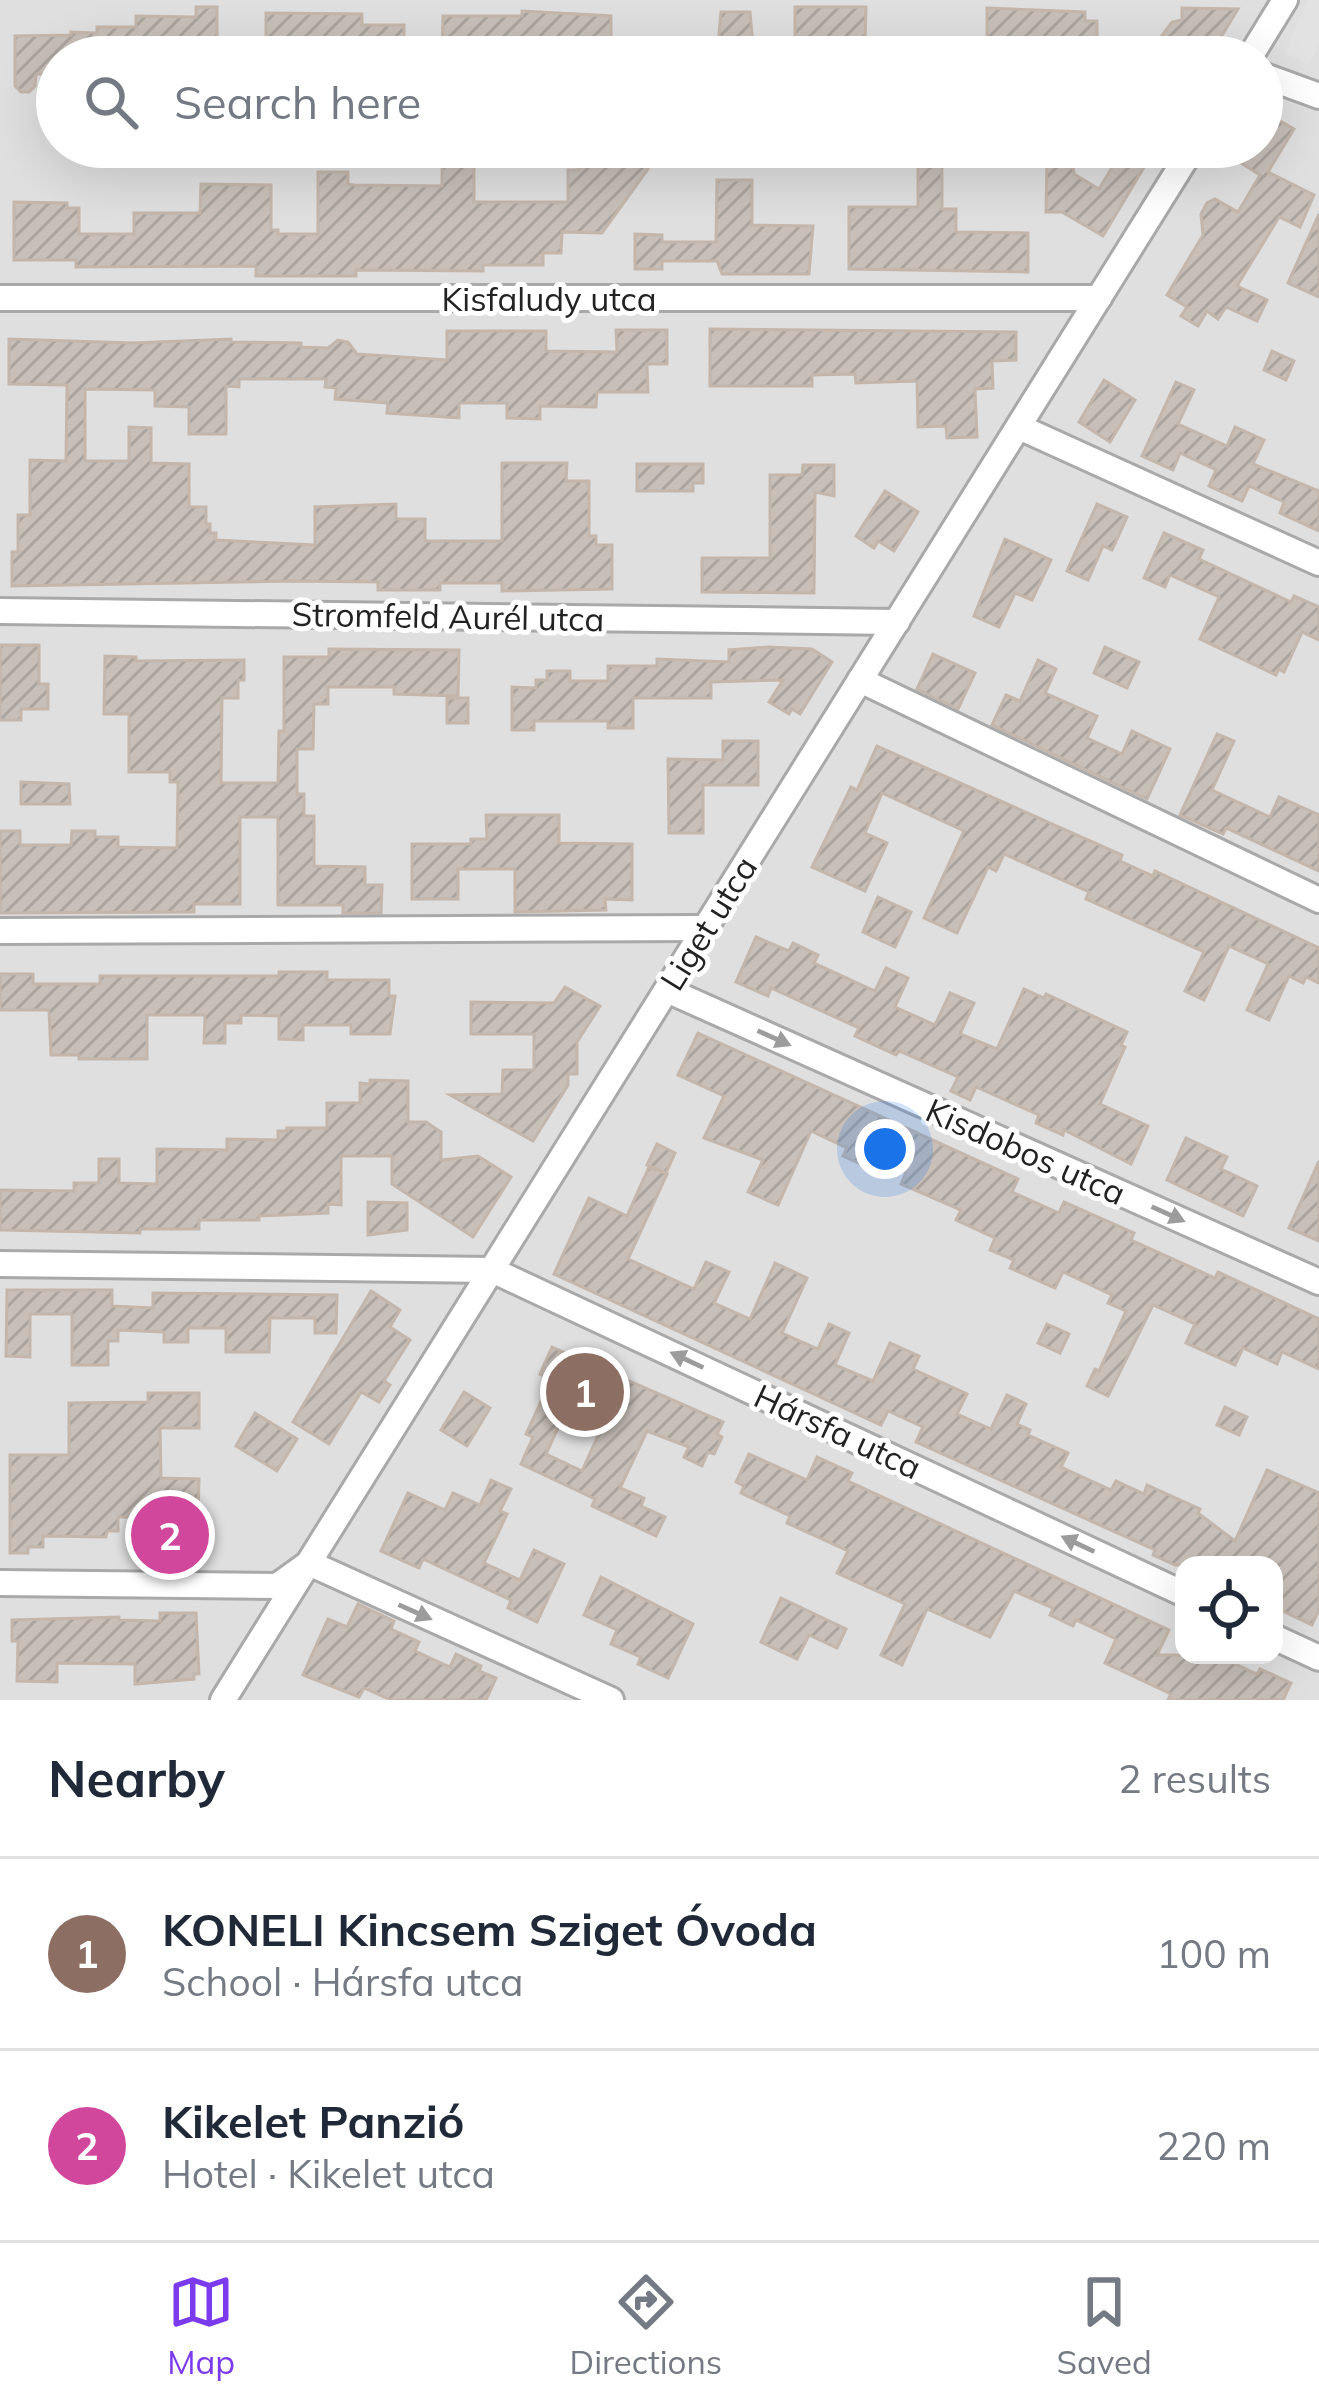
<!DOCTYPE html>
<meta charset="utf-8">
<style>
:root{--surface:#fff;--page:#f6f6f7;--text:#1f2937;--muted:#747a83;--line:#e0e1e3;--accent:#7c3aed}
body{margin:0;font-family:Mulish,sans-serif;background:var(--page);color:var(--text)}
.controls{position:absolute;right:36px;bottom:36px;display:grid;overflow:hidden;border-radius:24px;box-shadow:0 12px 48px #0002}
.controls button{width:108px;height:108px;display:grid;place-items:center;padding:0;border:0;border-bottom:3px solid var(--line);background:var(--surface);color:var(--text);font:60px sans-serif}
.you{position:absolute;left:885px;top:1149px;width:42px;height:42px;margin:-30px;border:9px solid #fff;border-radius:50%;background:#1a73e8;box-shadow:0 0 0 18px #1a73e833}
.badge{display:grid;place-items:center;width:78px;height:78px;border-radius:50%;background:var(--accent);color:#fff;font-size:39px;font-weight:700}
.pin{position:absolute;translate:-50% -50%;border:6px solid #fff;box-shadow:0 3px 12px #0006}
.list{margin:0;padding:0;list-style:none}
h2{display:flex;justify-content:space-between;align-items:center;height:156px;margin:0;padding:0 48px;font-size:51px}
h2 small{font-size:39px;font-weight:400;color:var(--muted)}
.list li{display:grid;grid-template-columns:78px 1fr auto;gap:36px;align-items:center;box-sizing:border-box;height:192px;padding:0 48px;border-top:3px solid var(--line)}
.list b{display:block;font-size:45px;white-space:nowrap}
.list p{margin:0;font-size:39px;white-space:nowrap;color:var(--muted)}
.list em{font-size:39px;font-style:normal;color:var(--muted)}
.icon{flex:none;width:66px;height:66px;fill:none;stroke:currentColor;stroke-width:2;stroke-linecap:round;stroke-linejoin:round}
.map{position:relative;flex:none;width:1319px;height:1700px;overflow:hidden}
.search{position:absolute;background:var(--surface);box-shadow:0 12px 48px #0002;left:36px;right:36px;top:36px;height:132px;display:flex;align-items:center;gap:30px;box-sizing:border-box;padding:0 42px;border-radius:66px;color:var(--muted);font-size:45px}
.sheet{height:540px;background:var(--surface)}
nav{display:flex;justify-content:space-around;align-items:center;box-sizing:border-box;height:168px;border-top:3px solid var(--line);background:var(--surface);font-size:33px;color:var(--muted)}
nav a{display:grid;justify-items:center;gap:6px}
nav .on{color:var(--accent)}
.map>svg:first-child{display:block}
</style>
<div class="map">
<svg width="1319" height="1700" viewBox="0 0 1319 1700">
<defs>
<pattern id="building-hatch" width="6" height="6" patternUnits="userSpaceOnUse" patternTransform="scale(3)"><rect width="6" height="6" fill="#c7bfb8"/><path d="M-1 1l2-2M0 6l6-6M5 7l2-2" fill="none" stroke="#aba49e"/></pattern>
</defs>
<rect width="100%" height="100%" fill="#f2efe9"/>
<path fill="#e0dfdf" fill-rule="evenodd" d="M 0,0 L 1319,0 L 1319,1700 L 0,1700 ZM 57,57 L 1262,57 L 1262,147 L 57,147 ZM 1184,1565 L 1274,1565 L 1274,1655 L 1184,1655 Z"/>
<path fill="#e2e2e2" d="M 1308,0 L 1319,0 L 1319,44 L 1309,65 L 1284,53 Z"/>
<g fill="url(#building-hatch)" stroke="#c4b6ab" stroke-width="3" fill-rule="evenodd">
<path d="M 196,7 L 217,7 L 217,49 L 185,49 L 185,57 L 116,54 L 116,57 L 57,57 L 57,74 L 36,74 L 35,86 L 29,92 L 21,92 L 15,86 L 15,36 L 71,35 L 71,32 L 97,33 L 97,27 L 136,27 L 136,16 L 196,17 Z"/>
<path d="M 795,7 L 866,7 L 865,43 L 795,42 Z"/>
<path d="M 987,8 L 1085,12 L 1085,21 L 1097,21 L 1097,46 L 1086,46 L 1086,56 L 987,57 Z"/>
<path d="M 1182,8 L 1238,9 L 1209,57 L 1146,57 L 1172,22 L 1182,20 Z"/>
<path d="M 522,11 L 611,16 L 611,47 L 597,47 L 597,57 L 539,57 L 522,54 L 522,48 L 483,48 L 483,57 L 442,57 L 443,16 L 522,16 Z"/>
<path d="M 721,12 L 750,12 L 754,57 L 717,57 Z"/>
<path d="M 266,13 L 362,14 L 362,25 L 404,25 L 404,57 L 266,57 Z"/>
<path d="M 1270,115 L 1294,129 L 1268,172 L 1314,195 L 1300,227 L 1279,217 L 1237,286 L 1267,300 L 1257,321 L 1226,307 L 1218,319 L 1207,311 L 1198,326 L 1181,316 L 1187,307 L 1167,295 L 1203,235 L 1201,214 L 1207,203 L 1215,199 L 1238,212 L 1260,175 L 1241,163 L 1251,147 L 1262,147 L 1262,129 Z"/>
<path d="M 579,147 L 648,147 L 648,169 L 602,233 L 562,232 L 561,253 L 543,253 L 543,265 L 483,265 L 483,271 L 356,270 L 356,276 L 256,276 L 256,266 L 76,267 L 76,260 L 14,260 L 14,202 L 67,203 L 67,208 L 79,208 L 79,234 L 134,234 L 134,213 L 200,213 L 201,184 L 271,185 L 271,230 L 278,230 L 278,234 L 318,234 L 318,172 L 348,172 L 348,184 L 354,185 L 442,186 L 442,161 L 474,161 L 474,202 L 568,202 L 568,170 L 579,170 Z"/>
<path d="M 918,147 L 942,147 L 942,209 L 956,209 L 956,232 L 1028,233 L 1028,272 L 849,269 L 849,207 L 918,207 Z"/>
<path d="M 1047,159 L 1073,159 L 1074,174 L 1099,189 L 1117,159 L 1149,159 L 1103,236 L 1062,212 L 1046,212 Z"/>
<path d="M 717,180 L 752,180 L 752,225 L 813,226 L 809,274 L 722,274 L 717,261 L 662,261 L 662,269 L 635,269 L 635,234 L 662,235 L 662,242 L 716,242 Z"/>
<path d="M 1319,214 L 1319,297 L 1288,283 Z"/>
<path d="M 710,329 L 1016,332 L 1016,360 L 992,361 L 993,388 L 975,389 L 977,437 L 947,438 L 946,426 L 918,427 L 917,381 L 856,383 L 855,374 L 812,375 L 812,386 L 710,386 Z"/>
<path d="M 616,330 L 667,330 L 667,364 L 647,364 L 648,392 L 597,392 L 596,407 L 540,406 L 540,419 L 507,418 L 507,403 L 459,403 L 459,418 L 387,413 L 388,403 L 335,399 L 336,388 L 325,387 L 326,379 L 239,379 L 239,387 L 226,386 L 226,434 L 189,434 L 189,407 L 155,406 L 155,390 L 85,389 L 85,461 L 129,461 L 129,427 L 151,428 L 151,463 L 189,464 L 189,507 L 206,507 L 206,524 L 210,524 L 210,533 L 216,533 L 216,540 L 315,545 L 315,507 L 396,504 L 396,519 L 425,519 L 425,541 L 502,541 L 502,463 L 567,463 L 566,481 L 589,481 L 589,536 L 596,536 L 596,545 L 612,545 L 612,589 L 502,591 L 502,583 L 440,583 L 440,590 L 378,590 L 378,582 L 292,581 L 12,586 L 12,552 L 18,552 L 18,515 L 30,515 L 30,460 L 66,461 L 67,385 L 9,384 L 9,339 L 133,343 L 231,339 L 231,342 L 301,343 L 301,347 L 328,348 L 338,340 L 348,342 L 357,354 L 447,360 L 447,331 L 546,331 L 546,351 L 617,352 Z"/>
<path d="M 1272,351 L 1294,361 L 1286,380 L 1264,370 Z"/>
<path d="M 1104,380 L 1135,400 L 1110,442 L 1079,422 Z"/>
<path d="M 1176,382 L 1194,390 L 1178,424 L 1227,446 L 1235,427 L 1264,440 L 1253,464 L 1319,491 L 1319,531 L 1280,513 L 1284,502 L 1249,486 L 1242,501 L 1209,486 L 1216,470 L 1180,453 L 1173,470 L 1142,456 Z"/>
<path d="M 637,464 L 703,464 L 703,483 L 693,483 L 693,491 L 637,491 Z"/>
<path d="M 803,465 L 834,465 L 834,496 L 815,492 L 814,593 L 702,592 L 702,558 L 770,558 L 770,475 L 802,475 Z"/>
<path d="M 885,491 L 918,512 L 894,551 L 878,541 L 874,548 L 856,536 Z"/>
<path d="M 1097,504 L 1127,517 L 1112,550 L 1103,546 L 1088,580 L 1067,571 Z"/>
<path d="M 1164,533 L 1203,550 L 1199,559 L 1291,602 L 1294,596 L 1319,607 L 1319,640 L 1302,632 L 1284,672 L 1279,669 L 1276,675 L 1200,639 L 1219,597 L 1170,575 L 1165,587 L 1144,578 Z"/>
<path d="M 1005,539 L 1051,560 L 1032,600 L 1015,593 L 999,627 L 974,616 Z"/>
<path d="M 0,645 L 39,645 L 39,684 L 48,684 L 48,709 L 21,709 L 21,720 L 0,720 Z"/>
<path d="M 768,647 L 812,649 L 832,662 L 800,714 L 792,709 L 789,714 L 769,702 L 783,680 L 711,682 L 711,698 L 633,698 L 633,728 L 608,728 L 608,721 L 534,721 L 534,730 L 512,730 L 512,687 L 536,688 L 536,680 L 547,680 L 547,671 L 570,671 L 570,681 L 608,681 L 608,666 L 657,666 L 657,659 L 729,662 L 729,650 Z"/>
<path d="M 1105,647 L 1139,662 L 1127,688 L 1094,673 Z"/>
<path d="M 329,649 L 459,650 L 458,696 L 394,694 L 394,687 L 328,687 L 328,704 L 314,704 L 313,749 L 297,749 L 297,794 L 304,794 L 304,816 L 314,816 L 314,866 L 365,867 L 365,885 L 382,885 L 381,913 L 343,913 L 343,905 L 278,905 L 278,817 L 240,817 L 240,904 L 194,904 L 194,912 L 0,913 L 0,831 L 20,831 L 20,845 L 71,845 L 72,831 L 95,831 L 95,837 L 118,837 L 118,847 L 177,848 L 178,782 L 170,782 L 170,772 L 129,772 L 129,714 L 104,714 L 105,656 L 136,657 L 136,661 L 244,660 L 244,680 L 238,680 L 238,698 L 222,698 L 221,783 L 278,783 L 279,731 L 284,731 L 284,657 L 329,657 Z"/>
<path d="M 933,654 L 975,673 L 958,709 L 917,689 Z"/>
<path d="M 1038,660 L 1056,669 L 1045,693 L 1097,716 L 1087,738 L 1122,754 L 1132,731 L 1170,749 L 1147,799 L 992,725 L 1006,695 L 1020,701 Z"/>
<rect x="447" y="698" width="21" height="25"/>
<path d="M 1217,734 L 1234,741 L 1212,790 L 1270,817 L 1279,797 L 1319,815 L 1319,871 L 1226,828 L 1223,834 L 1180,815 Z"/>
<path d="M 723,741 L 758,741 L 758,785 L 703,785 L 703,833 L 669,833 L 668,759 L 723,760 Z"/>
<path d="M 877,746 L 1122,855 L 1120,861 L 1153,876 L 1155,871 L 1319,948 L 1319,983 L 1306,977 L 1303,983 L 1289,976 L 1269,1020 L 1247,1010 L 1268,964 L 1229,946 L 1204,1000 L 1185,991 L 1204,952 L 1086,899 L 1089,892 L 1004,854 L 996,871 L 988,867 L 957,933 L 924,918 L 964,831 L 882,793 L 865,833 L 887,843 L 865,891 L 812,867 L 851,787 L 857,790 Z"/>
<path d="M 21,782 L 69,784 L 70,804 L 21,804 Z"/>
<path d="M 486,815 L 559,815 L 559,843 L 632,844 L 632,900 L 605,899 L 606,910 L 515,912 L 515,869 L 458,869 L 458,899 L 412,899 L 412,844 L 471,844 L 471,839 L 487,839 Z"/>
<path d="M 878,897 L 911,912 L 895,947 L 863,932 Z"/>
<path d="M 756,937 L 789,951 L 793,943 L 818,955 L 814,963 L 875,991 L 886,968 L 908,978 L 895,1007 L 935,1025 L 950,993 L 974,1003 L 960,1034 L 997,1049 L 1024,989 L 1044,998 L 1046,994 L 1127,1032 L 1121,1045 L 1125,1047 L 1100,1104 L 1148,1126 L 1131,1164 L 1064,1130 L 1063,1135 L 1036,1123 L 1039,1115 L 976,1087 L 970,1100 L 951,1091 L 958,1077 L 899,1051 L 896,1055 L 855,1036 L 859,1028 L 771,988 L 768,996 L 736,982 Z"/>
<path d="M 279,972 L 327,972 L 327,980 L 389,980 L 389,996 L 395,996 L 390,1034 L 351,1034 L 351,1025 L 303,1025 L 303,1040 L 279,1039 L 279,1016 L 241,1015 L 241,1023 L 225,1023 L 225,1043 L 204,1043 L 205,1015 L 147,1015 L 147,1059 L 79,1059 L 79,1055 L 51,1055 L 49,1010 L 0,1010 L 0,974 L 33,974 L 33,984 L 100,984 L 100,976 L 279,976 Z"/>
<path d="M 565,987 L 600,1006 L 577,1042 L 577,1074 L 568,1074 L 568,1085 L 533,1141 L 450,1095 L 502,1094 L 503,1070 L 534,1070 L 534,1034 L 471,1034 L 471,1002 L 554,1003 Z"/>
<path d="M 698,1033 L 1018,1179 L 1012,1192 L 1059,1213 L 1064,1202 L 1134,1233 L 1131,1240 L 1215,1278 L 1218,1272 L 1319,1319 L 1319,1369 L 1282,1352 L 1277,1364 L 1243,1348 L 1235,1365 L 1186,1343 L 1195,1324 L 1153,1305 L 1108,1396 L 1087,1386 L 1095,1369 L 1099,1371 L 1126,1311 L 1108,1303 L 1112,1295 L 1063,1272 L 1055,1288 L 1010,1268 L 1014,1260 L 990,1250 L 995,1238 L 956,1220 L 961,1210 L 901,1184 L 906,1173 L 871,1157 L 867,1167 L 843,1156 L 847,1148 L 811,1131 L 778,1205 L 748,1192 L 763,1160 L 704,1138 L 724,1096 L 678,1075 Z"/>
<path d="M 370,1080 L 408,1081 L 408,1122 L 426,1122 L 441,1132 L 441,1160 L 478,1156 L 511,1177 L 473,1237 L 392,1184 L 392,1156 L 341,1156 L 341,1205 L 328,1204 L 328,1213 L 259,1216 L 259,1220 L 199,1220 L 199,1229 L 140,1229 L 140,1233 L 0,1230 L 0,1190 L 74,1191 L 74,1183 L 99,1183 L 99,1159 L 119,1159 L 119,1183 L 157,1184 L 157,1149 L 227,1150 L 227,1139 L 278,1140 L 278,1131 L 287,1131 L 287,1128 L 327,1128 L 327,1103 L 360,1103 L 360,1083 L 370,1084 Z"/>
<path d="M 1186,1138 L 1227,1157 L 1221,1169 L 1257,1186 L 1243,1216 L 1167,1180 Z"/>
<path d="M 657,1144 L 675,1153 L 666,1173 L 647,1165 Z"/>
<path d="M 1319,1161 L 1319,1241 L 1289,1228 Z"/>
<path d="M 649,1167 L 667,1174 L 628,1259 L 694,1289 L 706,1262 L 729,1272 L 714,1303 L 750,1319 L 775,1263 L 807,1278 L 782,1333 L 818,1349 L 829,1324 L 849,1333 L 835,1365 L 873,1381 L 890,1343 L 919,1356 L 913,1369 L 967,1394 L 957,1414 L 991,1429 L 1007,1395 L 1026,1404 L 1017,1424 L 1030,1430 L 1028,1435 L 1068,1453 L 1061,1467 L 1111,1490 L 1116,1481 L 1144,1494 L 1147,1485 L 1200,1509 L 1198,1513 L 1235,1541 L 1267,1470 L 1319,1493 L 1319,1610 L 1312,1625 L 1274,1607 L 1274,1565 L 1175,1565 L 1153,1555 L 1155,1550 L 916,1442 L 923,1427 L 888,1411 L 881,1425 L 554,1274 L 589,1198 L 627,1216 Z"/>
<path d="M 368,1202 L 407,1203 L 407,1230 L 368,1235 Z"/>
<path d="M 7,1290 L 112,1290 L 112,1306 L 153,1308 L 153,1293 L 337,1295 L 336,1333 L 315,1333 L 315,1318 L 270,1318 L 269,1352 L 226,1352 L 226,1328 L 188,1328 L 188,1342 L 164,1342 L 164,1332 L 118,1330 L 118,1341 L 108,1341 L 108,1365 L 72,1365 L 72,1314 L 30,1314 L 30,1357 L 6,1356 Z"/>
<path d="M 371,1291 L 400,1310 L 390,1327 L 410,1340 L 384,1381 L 390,1385 L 379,1402 L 361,1392 L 329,1444 L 293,1422 Z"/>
<path d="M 1047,1324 L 1069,1334 L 1060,1353 L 1038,1343 Z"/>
<path d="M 552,1347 L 723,1422 L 717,1434 L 722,1437 L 714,1454 L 708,1452 L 702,1466 L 684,1457 L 689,1447 L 647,1431 L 620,1488 L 644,1498 L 641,1506 L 665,1517 L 656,1536 L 592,1506 L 595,1499 L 521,1464 L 533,1437 L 526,1434 L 551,1380 L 540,1374 ZM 564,1415 L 600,1431 L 582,1471 L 546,1454 Z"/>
<path d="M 464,1392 L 490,1408 L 467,1446 L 441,1430 Z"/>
<path d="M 148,1393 L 199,1393 L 199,1428 L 160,1428 L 161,1478 L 199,1479 L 198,1517 L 118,1517 L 118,1531 L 107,1531 L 106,1537 L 43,1536 L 43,1547 L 28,1547 L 28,1553 L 10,1553 L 10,1455 L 69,1455 L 69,1403 L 148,1402 Z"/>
<path d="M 1225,1407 L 1247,1417 L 1239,1435 L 1217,1425 Z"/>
<path d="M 255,1413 L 297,1439 L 277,1471 L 236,1446 Z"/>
<path d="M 749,1454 L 807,1480 L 817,1457 L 852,1473 L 848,1481 L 1169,1630 L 1157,1655 L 1216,1655 L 1257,1674 L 1260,1669 L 1291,1683 L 1283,1700 L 1168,1700 L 1171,1694 L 1105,1663 L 1116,1639 L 1076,1620 L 1073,1626 L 1050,1615 L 1053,1608 L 1014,1591 L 990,1637 L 927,1609 L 902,1665 L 881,1655 L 905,1604 L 837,1573 L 848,1551 L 787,1523 L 790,1516 L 741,1493 L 744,1486 L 736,1482 Z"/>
<path d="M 491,1480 L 511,1489 L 500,1511 L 507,1514 L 484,1563 L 520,1580 L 534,1550 L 564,1564 L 537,1622 L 508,1608 L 511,1600 L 423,1559 L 419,1568 L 381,1551 L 408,1493 L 445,1510 L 453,1493 L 480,1505 Z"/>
<path d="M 601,1577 L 693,1624 L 668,1678 L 638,1664 L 641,1657 L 611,1644 L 617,1630 L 584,1615 Z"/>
<path d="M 781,1598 L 846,1629 L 837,1648 L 809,1635 L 797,1659 L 761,1642 Z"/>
<path d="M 358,1604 L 394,1621 L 391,1629 L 419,1642 L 415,1651 L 450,1667 L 456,1654 L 481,1666 L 479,1671 L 496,1678 L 486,1700 L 391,1700 L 364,1688 L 359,1697 L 303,1675 L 328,1619 L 347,1627 Z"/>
<path d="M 160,1613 L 196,1613 L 199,1674 L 194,1674 L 194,1679 L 135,1684 L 135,1664 L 57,1663 L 57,1682 L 17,1681 L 18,1641 L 12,1641 L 12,1620 L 119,1617 L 119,1620 L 160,1621 Z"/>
</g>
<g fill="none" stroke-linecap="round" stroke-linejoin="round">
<defs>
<g id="street">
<path d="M 1250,57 L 1285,0"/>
<path d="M 1262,75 L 1319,96"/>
<path d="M 0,298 L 1099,298"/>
<path d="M 1019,427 L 1319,563"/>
<path d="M 0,611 L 897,622"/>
<path d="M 860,680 L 1319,900"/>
<path d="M 0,931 L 705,928"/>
<path d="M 667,990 L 1319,1282"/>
<path d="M 0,1264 L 492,1270 L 1184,1594"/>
<path d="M 0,1583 L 277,1586 L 309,1563 L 611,1700"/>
<path d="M 1274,1637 L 1319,1658"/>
<path d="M 223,1700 L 1193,147"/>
</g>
</defs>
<use href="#street" stroke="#a9a9a9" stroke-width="30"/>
<use href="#street" stroke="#fff" stroke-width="24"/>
</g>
<defs><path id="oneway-solid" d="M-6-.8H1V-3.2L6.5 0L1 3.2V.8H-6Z" transform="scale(3)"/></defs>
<g fill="#9c9c9c">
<use href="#oneway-solid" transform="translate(774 1038) rotate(24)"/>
<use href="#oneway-solid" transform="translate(1168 1214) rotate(24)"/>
<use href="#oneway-solid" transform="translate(687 1360) rotate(-155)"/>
<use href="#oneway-solid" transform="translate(1078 1544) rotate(-155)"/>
<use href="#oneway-solid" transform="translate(415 1612) rotate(24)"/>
</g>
<g text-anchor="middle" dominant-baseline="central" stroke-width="10" stroke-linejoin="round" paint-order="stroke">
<g font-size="33" fill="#222" stroke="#fff">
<text x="549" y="298">Kisfaludy utca</text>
<text transform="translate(448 616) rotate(1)">Stromfeld Aurél utca</text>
<text transform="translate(708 923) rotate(-58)">Liget utca</text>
<text transform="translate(1026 1151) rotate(24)">Kisdobos utca</text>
<text transform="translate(838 1431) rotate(25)">Hársfa utca</text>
</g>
</g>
</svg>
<div class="controls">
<button><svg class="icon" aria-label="locate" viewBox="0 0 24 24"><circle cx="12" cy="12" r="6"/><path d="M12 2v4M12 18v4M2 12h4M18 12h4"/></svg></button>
</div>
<div class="you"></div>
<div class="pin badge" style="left:585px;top:1392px;background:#8d6e63">1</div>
<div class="pin badge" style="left:170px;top:1535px;background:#d1479c">2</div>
<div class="search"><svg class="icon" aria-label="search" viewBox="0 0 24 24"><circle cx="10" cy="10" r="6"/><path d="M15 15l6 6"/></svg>Search here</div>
</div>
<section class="sheet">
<h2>Nearby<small>2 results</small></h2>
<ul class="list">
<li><span class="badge" style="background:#8d6e63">1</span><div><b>KONELI Kincsem Sziget Óvoda</b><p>School · Hársfa utca</p></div><em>100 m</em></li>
<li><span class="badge" style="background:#d1479c">2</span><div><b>Kikelet Panzió</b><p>Hotel · Kikelet utca</p></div><em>220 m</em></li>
</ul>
</section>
<nav>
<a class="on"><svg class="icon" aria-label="map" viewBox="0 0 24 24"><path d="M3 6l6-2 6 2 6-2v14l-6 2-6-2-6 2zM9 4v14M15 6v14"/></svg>Map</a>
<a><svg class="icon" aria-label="directions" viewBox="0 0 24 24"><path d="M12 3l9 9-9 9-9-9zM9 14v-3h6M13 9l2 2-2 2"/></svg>Directions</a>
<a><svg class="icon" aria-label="saved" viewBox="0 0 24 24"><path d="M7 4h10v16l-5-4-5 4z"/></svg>Saved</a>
</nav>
